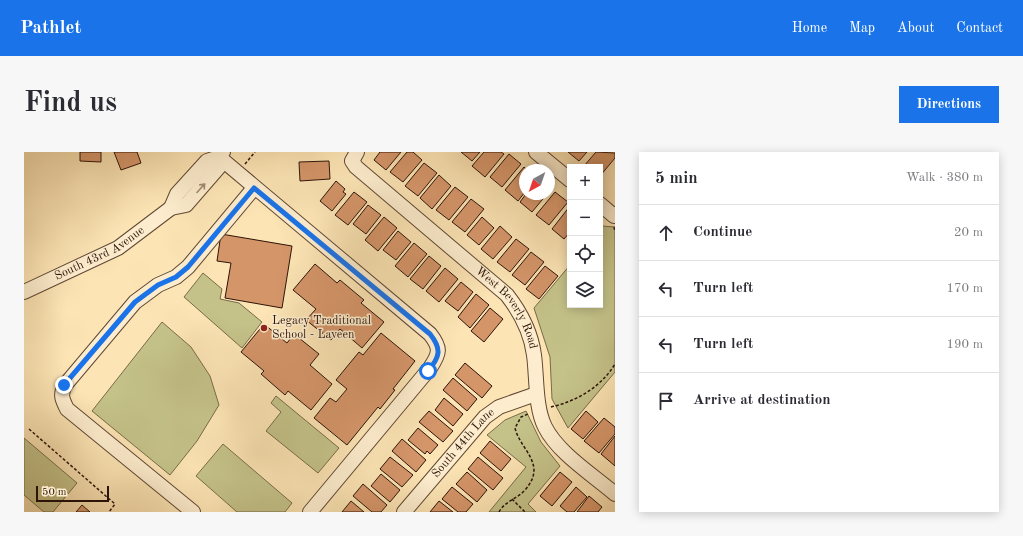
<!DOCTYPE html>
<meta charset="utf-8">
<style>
:root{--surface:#fff;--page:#f7f7f7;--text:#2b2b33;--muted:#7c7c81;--line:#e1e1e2;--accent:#1a73e8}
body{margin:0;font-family:"Old Standard TT",serif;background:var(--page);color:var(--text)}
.controls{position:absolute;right:12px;top:12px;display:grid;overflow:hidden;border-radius:0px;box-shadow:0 2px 10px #0003}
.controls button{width:36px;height:36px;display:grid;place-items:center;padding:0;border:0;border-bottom:1px solid var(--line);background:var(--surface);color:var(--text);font:20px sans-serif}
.compass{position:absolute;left:495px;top:12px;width:36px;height:36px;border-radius:50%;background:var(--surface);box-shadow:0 2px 10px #0003;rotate:220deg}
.scale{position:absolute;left:12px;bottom:10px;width:73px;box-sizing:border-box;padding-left:4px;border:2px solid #2c1409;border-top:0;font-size:11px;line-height:14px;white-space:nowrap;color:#2c1409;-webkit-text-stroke:3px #fdedce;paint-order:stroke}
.stop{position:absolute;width:12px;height:12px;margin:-9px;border:3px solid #1a73e8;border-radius:50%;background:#fff}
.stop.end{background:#1a73e8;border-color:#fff;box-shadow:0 1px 4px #0008}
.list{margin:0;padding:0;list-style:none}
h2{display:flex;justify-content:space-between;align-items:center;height:52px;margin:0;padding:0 16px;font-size:17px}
h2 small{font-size:13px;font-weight:400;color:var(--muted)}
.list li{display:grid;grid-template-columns:26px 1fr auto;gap:12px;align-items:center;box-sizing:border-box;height:56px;padding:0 16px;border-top:1px solid var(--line)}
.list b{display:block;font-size:15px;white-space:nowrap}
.list em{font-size:13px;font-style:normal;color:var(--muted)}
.icon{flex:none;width:22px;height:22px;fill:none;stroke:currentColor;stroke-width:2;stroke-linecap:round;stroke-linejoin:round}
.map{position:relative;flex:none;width:591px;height:360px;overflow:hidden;border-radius:0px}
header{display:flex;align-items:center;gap:24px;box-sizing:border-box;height:56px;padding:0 20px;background:var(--accent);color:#fff}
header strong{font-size:19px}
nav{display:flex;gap:22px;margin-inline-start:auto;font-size:14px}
.intro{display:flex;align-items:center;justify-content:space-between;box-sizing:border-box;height:96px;padding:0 24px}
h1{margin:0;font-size:28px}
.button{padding:10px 18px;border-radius:0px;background:var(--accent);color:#fff;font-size:14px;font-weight:700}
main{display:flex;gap:24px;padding:0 24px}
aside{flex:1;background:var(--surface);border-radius:0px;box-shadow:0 2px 10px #0003}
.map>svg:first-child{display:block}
</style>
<header>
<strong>Pathlet</strong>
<nav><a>Home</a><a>Map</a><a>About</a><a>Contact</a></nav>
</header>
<div class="intro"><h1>Find us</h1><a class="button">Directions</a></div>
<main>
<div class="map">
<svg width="591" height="360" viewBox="0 0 591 360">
<rect width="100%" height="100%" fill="#fce4b4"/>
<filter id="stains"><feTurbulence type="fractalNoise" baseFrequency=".005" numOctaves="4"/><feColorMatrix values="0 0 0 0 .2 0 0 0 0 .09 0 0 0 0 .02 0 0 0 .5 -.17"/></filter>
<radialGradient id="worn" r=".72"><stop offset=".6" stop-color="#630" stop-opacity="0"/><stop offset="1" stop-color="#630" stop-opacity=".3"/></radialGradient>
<g fill="#c4c289" stroke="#786b49">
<path d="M 578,74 L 591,75 L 591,220 L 544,276 L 528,247 L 526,205 L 510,156 L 546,113 L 546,153 L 576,153 L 576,77 Z"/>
<path d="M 179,121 L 198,137 L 196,147 L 215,151 L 238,170 L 218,196 L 160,145 Z"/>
<path d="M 138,170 L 167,195 L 186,224 L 195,253 L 173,289 L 146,323 L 68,259 Z"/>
<path d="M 252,244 L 315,296 L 294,321 L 242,279 L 257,260 L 247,251 Z"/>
<path d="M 502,259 L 517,290 L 536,314 L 504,352 L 512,360 L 465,360 L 502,315 L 463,283 L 481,268 Z"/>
<path d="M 0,286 L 53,331 L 29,360 L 20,360 L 0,343 Z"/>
<path d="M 199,292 L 268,351 L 261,360 L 213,360 L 172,324 Z"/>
</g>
<g fill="#d49569" stroke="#2c1409">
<path d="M 56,0 L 77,0 L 77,10 L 56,9 Z"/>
<path d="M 90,0 L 113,0 L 117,11 L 97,18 Z"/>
<path d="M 356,0 L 377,0 L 362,18 L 350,8 Z"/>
<path d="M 383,0 L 389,0 L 398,8 L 379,30 L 366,20 Z"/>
<path d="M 437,0 L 456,0 L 448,9 Z"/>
<path d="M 460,0 L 477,0 L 480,2 L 461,25 L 448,14 Z"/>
<path d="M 544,0 L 563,0 L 555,9 Z"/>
<path d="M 572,0 L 591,1 L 591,6 L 576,24 L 576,15 L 560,14 Z"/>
<path d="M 485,2 L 497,12 L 478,35 L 466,25 Z"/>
<path d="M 305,9 L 306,27 L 276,29 L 275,10 Z"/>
<path d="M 400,11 L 413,21 L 394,44 L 381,34 Z"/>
<path d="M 500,15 L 503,18 L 501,18 L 501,40 L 494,49 L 481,38 Z"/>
<path d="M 415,23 L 427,34 L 408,57 L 396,46 Z"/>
<path d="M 312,29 L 321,37 L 319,40 L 322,42 L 308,59 L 296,49 Z"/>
<path d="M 431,35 L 444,45 L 425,68 L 412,58 Z"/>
<path d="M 330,40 L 343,50 L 324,73 L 311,63 Z"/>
<path d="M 531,40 L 544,50 L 525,73 L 512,63 Z"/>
<path d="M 502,42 L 523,42 L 508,60 L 496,50 Z"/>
<path d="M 447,47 L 460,57 L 441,80 L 428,70 Z"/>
<path d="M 344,53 L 357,63 L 342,82 L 329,72 Z"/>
<path d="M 546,54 L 546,80 L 540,87 L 528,77 Z"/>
<path d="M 360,65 L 373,76 L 354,99 L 341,88 Z"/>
<path d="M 458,65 L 470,76 L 455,93 L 443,83 Z"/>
<path d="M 476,74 L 488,85 L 469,107 L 457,97 Z"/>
<path d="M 374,79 L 387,90 L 372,108 L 359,98 Z"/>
<path d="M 197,82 L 268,94 L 258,156 L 201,146 L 207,111 L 193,109 Z"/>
<path d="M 492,87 L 505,97 L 486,120 L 473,110 Z"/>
<path d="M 390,91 L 403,102 L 384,125 L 371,114 Z"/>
<path d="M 507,100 L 520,110 L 501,133 L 488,123 Z"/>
<path d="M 405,104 L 417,114 L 399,137 L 386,127 Z"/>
<path d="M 291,112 L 313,131 L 316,128 L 340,148 L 337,151 L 360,170 L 338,196 L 316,177 L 307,188 L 282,168 L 292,157 L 269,138 Z"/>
<path d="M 521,114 L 534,124 L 515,147 L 502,137 Z"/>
<path d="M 421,116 L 434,127 L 415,150 L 402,139 Z"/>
<path d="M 437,130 L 449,140 L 434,159 L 421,149 Z"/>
<path d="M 452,142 L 465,153 L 446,176 L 434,165 Z"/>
<path d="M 466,156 L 479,167 L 460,190 L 447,179 Z"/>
<path d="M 240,172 L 263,191 L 270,182 L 295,202 L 286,213 L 308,232 L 287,258 L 264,239 L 261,243 L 237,222 L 240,219 L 217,200 Z"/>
<path d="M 357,181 L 391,209 L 369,237 L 371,238 L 356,257 L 354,255 L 323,293 L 290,266 L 306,246 L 312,250 L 323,237 L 312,228 L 335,200 L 339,203 Z"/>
<path d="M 441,211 L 468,234 L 458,246 L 431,223 Z"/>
<path d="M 429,226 L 453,247 L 443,259 L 419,238 Z"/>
<path d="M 420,246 L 439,262 L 429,274 L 411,258 Z"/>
<path d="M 405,259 L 429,279 L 419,290 L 395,270 Z"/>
<path d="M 562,259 L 574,270 L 559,287 L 547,277 Z"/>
<path d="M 580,266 L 591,275 L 591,282 L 575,301 L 560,289 Z"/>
<path d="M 394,276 L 414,293 L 406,302 L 403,299 L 401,302 L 384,288 Z"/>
<path d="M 591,284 L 591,314 L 577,302 Z"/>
<path d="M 378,287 L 402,308 L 392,320 L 368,299 Z"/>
<path d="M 466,289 L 487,307 L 477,319 L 456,301 Z"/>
<path d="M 366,305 L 389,323 L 378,335 L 356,317 Z"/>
<path d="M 454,305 L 479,326 L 469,338 L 444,317 Z"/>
<path d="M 443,320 L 463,338 L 453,350 L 432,332 Z"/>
<path d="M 536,320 L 548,330 L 528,354 L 516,344 Z"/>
<path d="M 357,322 L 376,338 L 366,350 L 347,334 Z"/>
<path d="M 339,332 L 363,353 L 357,360 L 348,360 L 329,344 Z"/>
<path d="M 428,335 L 449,352 L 442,360 L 434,360 L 418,347 Z"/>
<path d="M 552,335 L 563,345 L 550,360 L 543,360 L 536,354 Z"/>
<path d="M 565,344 L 578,355 L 574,360 L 553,360 Z"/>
<path d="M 327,349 L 340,360 L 318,360 Z"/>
<path d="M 415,349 L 429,360 L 406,360 Z"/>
<path d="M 58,353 L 66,360 L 52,360 Z"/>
</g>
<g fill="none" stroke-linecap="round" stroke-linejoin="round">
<defs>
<g id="minor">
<path id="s1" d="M 333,0 L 328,9 L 332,15 L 483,143 C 497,161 507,180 510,203 C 513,225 511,255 521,275 C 534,301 569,323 591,342"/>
<path d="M 512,0 L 546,28"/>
<path d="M 195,5 L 406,182 C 417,196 416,201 406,216 L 286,360"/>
<path d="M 576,52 L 590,64 L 591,62"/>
<path d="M 147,56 L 153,42 L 183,9 L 195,5 L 199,0"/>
<path id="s2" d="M 0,140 L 94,96 L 147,56 L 162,53 L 195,15 L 195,5"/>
<path d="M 169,360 L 43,257 C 38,247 36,243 41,233 L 111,150 L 134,133 L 152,125 L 164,115 L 230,36"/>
<path id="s3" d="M 380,360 L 461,265 L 475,255 L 512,242"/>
</g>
</defs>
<use href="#minor" stroke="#604834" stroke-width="16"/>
<g stroke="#2c1409" stroke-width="1.5" stroke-dasharray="3 2" stroke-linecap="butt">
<path d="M 221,12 L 231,0"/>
<path d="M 590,75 L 591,80"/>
<path d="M 527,255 C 553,249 577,235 591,212"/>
<path d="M 5,277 L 91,352 L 85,360"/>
<path d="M 488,347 L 501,360"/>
<path d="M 475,360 C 481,349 493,347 501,338 C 524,312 496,298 491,276 L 497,265 L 504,262"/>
</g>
<use href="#minor" stroke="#fdedce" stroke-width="14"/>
</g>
<defs><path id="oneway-shaft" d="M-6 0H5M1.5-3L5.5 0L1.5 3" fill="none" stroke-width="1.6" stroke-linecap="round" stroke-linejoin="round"/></defs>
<use stroke="#9f8b75" href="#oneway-shaft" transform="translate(177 36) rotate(-48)"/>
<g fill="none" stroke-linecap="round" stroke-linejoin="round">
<path stroke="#1a73e8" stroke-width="5" d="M 40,233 L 111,150 L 134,133 L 152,125 L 164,115 L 230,36 L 406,182 C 418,197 416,205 404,219"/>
</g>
<circle fill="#8f2418" stroke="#fdedce" stroke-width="1.5" cx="240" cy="176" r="4"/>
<g text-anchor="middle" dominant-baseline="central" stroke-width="3" stroke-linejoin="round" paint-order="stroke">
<g font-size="12" fill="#2c1409" stroke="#fdedce">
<text stroke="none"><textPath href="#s2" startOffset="85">South 43rd Avenue</textPath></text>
<text stroke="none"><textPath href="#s1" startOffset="226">West Beverly Road</textPath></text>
<text stroke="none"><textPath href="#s3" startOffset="91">South 44th Lane</textPath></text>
</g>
<g font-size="12" fill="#2c1409" stroke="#fdedce" text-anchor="start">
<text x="248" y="169">Legacy Traditional<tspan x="248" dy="14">School - Laveen</tspan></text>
</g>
</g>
<rect width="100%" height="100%" filter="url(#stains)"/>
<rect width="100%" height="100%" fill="url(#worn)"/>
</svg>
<div class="controls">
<button>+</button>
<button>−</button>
<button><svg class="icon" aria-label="locate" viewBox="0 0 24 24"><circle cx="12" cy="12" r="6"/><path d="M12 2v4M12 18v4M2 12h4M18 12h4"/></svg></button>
<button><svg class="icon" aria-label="layers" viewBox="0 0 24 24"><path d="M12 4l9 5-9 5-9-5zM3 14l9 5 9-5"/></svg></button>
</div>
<svg class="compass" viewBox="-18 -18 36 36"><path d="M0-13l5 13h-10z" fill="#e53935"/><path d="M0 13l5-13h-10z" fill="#7c7c81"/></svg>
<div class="scale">50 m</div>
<div class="stop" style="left:404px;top:219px"></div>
<div class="stop end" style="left:40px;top:233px"></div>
</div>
<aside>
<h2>5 min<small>Walk · 380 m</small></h2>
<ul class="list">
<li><svg class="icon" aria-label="ahead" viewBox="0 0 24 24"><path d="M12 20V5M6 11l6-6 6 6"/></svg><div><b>Continue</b></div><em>20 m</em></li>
<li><svg class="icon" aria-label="left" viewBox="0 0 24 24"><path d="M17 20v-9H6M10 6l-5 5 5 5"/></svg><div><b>Turn left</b></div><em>170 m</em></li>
<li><svg class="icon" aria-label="left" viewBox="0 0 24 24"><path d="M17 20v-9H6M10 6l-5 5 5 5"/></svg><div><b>Turn left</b></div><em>190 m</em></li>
<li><svg class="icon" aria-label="arrive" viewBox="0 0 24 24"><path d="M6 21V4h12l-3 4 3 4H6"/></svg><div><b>Arrive at destination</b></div></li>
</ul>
</aside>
</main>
